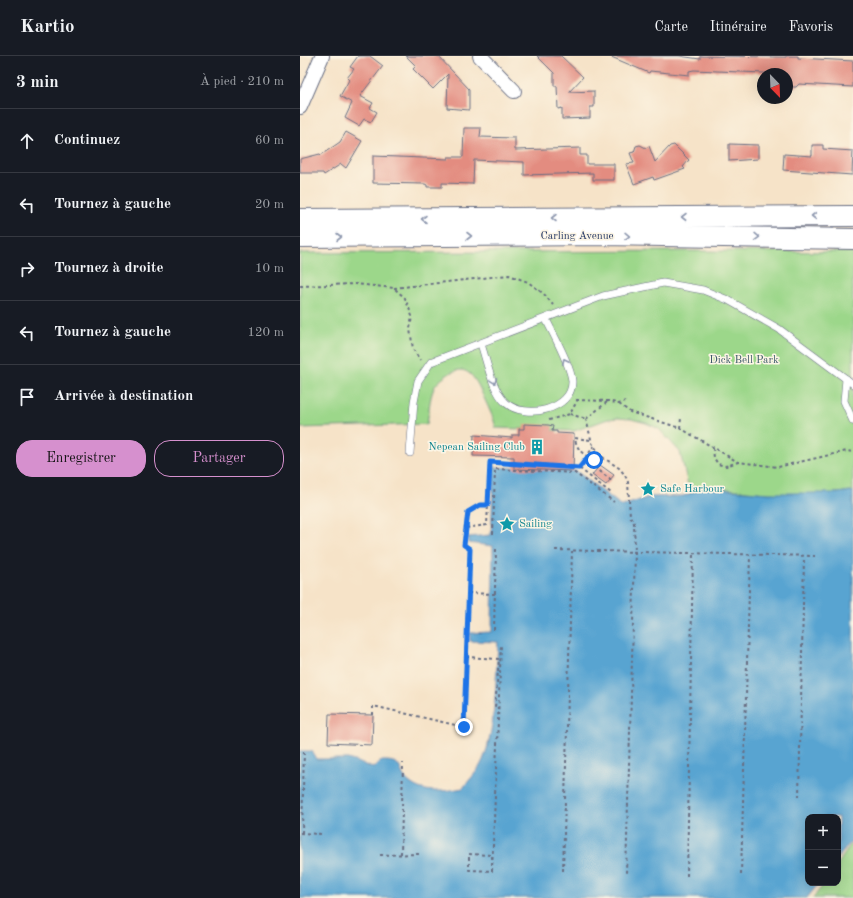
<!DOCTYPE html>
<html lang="fr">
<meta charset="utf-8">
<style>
:root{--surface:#171b24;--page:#20242c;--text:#f1f3f6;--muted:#9ea1a6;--line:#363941;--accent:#d690ce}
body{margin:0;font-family:"Old Standard TT",serif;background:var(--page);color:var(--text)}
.controls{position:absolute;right:12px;bottom:12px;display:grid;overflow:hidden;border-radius:8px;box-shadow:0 4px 16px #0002}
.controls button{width:36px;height:36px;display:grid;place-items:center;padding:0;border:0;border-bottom:1px solid var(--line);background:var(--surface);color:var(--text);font:20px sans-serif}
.compass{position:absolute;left:457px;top:12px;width:36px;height:36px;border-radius:50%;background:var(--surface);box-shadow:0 4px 16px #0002;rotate:157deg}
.stop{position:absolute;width:12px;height:12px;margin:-9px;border:3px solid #1a73e8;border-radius:50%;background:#fff}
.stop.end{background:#1a73e8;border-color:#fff;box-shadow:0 1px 4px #0008}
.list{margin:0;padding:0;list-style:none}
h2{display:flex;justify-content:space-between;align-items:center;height:52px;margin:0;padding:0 16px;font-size:17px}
h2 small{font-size:13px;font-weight:400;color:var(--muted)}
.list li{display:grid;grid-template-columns:26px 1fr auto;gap:12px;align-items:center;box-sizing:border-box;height:64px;padding:0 16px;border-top:1px solid var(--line)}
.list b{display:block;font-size:15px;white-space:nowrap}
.list em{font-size:13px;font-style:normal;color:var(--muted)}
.actions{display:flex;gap:8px;padding:12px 16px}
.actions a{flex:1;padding:9px 0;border:1px solid var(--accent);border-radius:16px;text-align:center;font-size:14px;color:var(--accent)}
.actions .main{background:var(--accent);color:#111}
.icon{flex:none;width:22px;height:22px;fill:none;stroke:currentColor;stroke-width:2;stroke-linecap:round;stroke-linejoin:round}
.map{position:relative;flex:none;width:553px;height:842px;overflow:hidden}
header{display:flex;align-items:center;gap:24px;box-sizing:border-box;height:56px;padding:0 20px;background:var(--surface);border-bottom:1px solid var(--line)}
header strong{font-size:19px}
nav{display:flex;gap:22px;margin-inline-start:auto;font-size:14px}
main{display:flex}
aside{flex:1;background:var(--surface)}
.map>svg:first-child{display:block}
</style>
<header>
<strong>Kartio</strong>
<nav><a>Carte</a><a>Itinéraire</a><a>Favoris</a></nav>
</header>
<main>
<aside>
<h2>3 min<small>À pied · 210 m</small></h2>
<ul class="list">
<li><svg class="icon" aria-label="ahead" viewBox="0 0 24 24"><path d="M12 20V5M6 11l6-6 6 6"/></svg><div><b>Continuez</b></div><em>60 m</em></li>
<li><svg class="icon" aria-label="left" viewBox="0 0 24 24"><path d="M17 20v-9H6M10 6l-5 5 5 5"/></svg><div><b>Tournez à gauche</b></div><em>20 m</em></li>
<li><svg class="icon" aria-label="right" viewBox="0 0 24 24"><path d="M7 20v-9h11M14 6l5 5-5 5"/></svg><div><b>Tournez à droite</b></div><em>10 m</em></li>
<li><svg class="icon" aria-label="left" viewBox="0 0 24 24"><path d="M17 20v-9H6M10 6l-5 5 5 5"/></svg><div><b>Tournez à gauche</b></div><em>120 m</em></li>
<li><svg class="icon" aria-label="arrive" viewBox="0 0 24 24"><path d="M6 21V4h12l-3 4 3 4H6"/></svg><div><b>Arrivée à destination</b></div></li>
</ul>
<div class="actions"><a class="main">Enregistrer</a><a>Partager</a></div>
</aside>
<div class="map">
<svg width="553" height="842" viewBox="0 0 553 842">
<rect width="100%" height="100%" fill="#fcf5e5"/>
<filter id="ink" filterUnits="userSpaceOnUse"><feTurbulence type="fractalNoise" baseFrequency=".025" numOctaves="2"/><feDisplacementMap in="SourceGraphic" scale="8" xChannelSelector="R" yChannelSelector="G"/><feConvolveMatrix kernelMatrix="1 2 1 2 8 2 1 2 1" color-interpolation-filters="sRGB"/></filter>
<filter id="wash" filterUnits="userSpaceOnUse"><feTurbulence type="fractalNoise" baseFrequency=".012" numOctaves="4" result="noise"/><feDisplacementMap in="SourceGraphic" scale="16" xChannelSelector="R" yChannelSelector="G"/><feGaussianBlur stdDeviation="0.9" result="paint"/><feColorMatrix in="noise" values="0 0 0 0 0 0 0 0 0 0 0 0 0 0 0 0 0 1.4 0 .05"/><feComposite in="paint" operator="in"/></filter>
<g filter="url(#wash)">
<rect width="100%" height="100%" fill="#f6e3c8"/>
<g fill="#9cd78a" stroke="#5c8374">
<path d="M 393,195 L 553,196 L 553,436 L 550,435 C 524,440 493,439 467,437 C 440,435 416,429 390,437 L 380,396 L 359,373 L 346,367 L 331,363 L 318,362 L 308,363 L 274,375 L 196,372 C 194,362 189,353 185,344 C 177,326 169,304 147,319 C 143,322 136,327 134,332 C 129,343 129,357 127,368 L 0,372 L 0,197 Z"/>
<path d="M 553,785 L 553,842 L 513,842 L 525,827 L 538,827 L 538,808 Z"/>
</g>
<path fill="#58a4d1" stroke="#3a6a98" d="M 194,411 L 276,415 L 322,450 L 349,441 L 383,440 L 405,432 L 468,437 L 538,437 L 551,435 L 553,436 L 553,783 L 538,802 L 538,761 L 508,761 L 508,827 L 519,827 L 507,842 L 0,842 L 0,695 L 12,695 L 16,703 L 48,703 L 74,712 L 81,705 C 106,704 96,715 109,726 C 124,739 146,735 163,732 C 169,724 176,717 180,710 C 196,682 196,619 198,586 L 170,585 L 170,577 L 192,576 L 193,490 L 168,487 L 168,481 L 191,479 Z"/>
<g id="blocks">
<g fill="#e38c80">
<path d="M 58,0 L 70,0 L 83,10 L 60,40 L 73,47 L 70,52 L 77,56 L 71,66 L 64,63 L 59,70 L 45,62 L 52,47 L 40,40 L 49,24 L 47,22 L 54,13 L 50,11 Z"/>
<path d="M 106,0 L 138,0 L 169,33 L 169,54 L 147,52 L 148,18 L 133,33 L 113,13 L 116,10 Z"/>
<path d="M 237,0 L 261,0 L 283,21 L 269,36 L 294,35 L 294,51 L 290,51 L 290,62 L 262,63 L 262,52 L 258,53 L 257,30 L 254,30 L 254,17 Z"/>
<path d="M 309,0 L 379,0 L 400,3 L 400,0 L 486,1 L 486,0 L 498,0 L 498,2 L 553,5 L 553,31 L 499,28 L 496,31 L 487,31 L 487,18 L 394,14 L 389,15 L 389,19 L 350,15 L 349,17 Z"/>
<path d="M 164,72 L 181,72 L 180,81 L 215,82 L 215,94 L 280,92 L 280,99 L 287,99 L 287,108 L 314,108 L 314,124 L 293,124 L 293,117 L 224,119 L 224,106 L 174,104 L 173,128 L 142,127 L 142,131 L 127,131 L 127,129 L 125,128 L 73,127 L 73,100 L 148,103 L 148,101 L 163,101 Z"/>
<path d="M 46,76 L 62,85 L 46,112 L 41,108 L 24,119 L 23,117 L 0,117 L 0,103 L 20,98 L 21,99 L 40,86 Z"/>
<path d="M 429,88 L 458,89 L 458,103 L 429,105 Z"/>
<path d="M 340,89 L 346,92 L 349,90 L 355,106 L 370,90 L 374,89 L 389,104 L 383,111 L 385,113 L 354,124 L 353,121 L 334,128 L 326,108 L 334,107 L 330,97 L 334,96 L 336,90 Z"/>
<path d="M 512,89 L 523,89 L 523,93 L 553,95 L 552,119 L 483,114 L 484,98 L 512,100 Z"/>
<path d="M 224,368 L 248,369 L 253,370 L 252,375 L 257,375 L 257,377 L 274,378 L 273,415 L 214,413 L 214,401 L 173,400 L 174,379 L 212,382 L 212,379 L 219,379 L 219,373 L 224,373 Z"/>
<path d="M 300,409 L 314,419 L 306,429 L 292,419 Z"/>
<path d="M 29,658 L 73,659 L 72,689 L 28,687 Z"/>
</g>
</g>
</g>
<g filter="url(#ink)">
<use href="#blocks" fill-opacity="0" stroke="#686e83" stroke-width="1"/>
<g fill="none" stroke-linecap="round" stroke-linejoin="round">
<defs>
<g id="service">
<path d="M 181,288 C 187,306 192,334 206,347 C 225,364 273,354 272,325 C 271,310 253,278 246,263"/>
<path d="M 546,323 L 544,345 L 553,365"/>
<path d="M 110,397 L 114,346 L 118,325 L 131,306 L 303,240 L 363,227 L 403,234 L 428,244 L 479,273 L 553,328"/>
</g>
<g id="minor">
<path d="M 180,0 L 214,35"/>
<path d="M 0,51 L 22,0"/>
</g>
<g id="secondary">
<path d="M 0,163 L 553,160"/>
<path d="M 0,181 L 303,179 L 553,183"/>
</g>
</defs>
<use href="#service" stroke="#686e83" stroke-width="8"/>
<use href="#minor" stroke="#686e83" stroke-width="16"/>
<use href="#secondary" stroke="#686e83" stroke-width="22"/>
<g stroke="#686e83" stroke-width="2" stroke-dasharray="3 3" stroke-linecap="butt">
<path d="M 0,230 L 55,228 L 94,232 L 105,242 L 112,260 L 110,273 L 113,293 L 120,304"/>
<path d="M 94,232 L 209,219 L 228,226 L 244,238 L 253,249"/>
<path d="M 276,344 L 308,345 L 319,348 L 325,345"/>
<path d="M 319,348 L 330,356 L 380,372 L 438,406 L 478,411 L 547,395 L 553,396"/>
<path d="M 270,358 L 286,363"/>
<path d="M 286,363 L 292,387 L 301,400 L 319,412 L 325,419 L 328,426 L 330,460 L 334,467 L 335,496 L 326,818"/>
<path d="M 286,363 L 307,346"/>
<path d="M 249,364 L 270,358 L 277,345"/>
<path d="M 380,372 L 381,362"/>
<path d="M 290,384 L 275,382 C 277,398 290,404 304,403"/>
<path d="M 413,392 L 414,402 L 418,408 L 426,410 L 438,406"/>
<path d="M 294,405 L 296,412 L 312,425"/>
<path d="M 279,412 L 294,390"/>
<path d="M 165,472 L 169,456 L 180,449 L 188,449"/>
<path d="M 193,478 L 195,413 L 275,417 L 314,446"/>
<path d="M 255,494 L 515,500"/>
<path d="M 168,537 L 195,538"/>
<path d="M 194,574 L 196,492"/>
<path d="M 166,601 L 199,603 L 195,652 L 198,652"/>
<path d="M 73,659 L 73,650 L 164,671 L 170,493 L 164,489 L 165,472 L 187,469 L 190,406 L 279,412 L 311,437"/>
<path d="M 499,741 L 504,501"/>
<path d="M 0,777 L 23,778"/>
<path d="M 2,777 L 4,694"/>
<path d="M 101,798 L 103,707"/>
<path d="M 80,799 L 120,798"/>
<path d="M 192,815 L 192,799 L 169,798 L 169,814 L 192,815 L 201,589"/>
<path d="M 263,815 L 272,495"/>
<path d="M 441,818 L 450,499"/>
<path d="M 387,820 L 393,498"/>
</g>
<use href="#service" stroke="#fff" stroke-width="7"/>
<use href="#minor" stroke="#fff" stroke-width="14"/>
<use href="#secondary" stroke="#fff" stroke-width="20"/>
</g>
<defs><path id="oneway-chevron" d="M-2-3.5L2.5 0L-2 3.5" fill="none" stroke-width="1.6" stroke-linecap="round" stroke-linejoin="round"/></defs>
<g stroke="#8d97ae">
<use href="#oneway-chevron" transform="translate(514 160) rotate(180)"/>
<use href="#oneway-chevron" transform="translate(384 161) rotate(180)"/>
<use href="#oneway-chevron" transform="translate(254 162) rotate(180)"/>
<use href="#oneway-chevron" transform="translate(124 163) rotate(180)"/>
<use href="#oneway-chevron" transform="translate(169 180)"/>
<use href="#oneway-chevron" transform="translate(327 180) rotate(1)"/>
<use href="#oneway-chevron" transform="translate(39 181)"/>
<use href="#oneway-chevron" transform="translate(457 181) rotate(1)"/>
<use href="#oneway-chevron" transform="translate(265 305) rotate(-115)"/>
<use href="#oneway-chevron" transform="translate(194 325) rotate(70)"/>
</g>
</g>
<g fill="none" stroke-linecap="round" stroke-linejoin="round" filter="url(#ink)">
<path stroke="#1a73e8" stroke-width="5" d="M 164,671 L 170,493 L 164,489 L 168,456 L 180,449 L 188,449 L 190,406 L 279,412 L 287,402 L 294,404"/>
</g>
<defs>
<symbol id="building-bare" viewBox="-9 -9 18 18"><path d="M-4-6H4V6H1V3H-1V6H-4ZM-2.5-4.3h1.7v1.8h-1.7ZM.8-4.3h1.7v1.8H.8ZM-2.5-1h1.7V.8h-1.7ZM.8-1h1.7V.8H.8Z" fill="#0f9aa8" stroke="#fcf5e5" stroke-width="2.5" paint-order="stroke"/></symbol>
<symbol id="sight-bare" viewBox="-9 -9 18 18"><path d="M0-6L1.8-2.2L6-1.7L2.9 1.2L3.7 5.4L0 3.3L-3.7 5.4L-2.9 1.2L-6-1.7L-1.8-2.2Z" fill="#0f9aa8" stroke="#fcf5e5" stroke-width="2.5" paint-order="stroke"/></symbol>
</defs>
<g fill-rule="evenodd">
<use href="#building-bare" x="226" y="380" width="22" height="22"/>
<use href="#sight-bare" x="337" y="422" width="22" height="22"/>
<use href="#sight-bare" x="196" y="457" width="22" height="22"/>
</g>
<g text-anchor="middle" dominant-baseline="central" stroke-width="3" stroke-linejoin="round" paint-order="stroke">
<g font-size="11" fill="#1b2f5e" stroke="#fcf5e5">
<text x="277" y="180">Carling Avenue</text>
</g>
<g font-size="11" fill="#3b5969" stroke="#fcf5e5">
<text x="444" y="304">Dick Bell Park</text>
</g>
<g font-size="11" fill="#0d838f" stroke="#fcf5e5" text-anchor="start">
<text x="225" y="391" text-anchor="end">Nepean Sailing Club</text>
<text x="360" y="433">Safe Harbour</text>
<text x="219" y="468">Sailing</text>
</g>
</g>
</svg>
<div class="controls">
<button>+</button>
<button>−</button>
</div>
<svg class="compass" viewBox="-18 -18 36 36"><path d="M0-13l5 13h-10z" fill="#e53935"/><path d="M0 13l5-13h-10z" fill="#9ea1a6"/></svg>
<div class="stop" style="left:294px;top:404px"></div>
<div class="stop end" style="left:164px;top:671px"></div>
</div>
</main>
